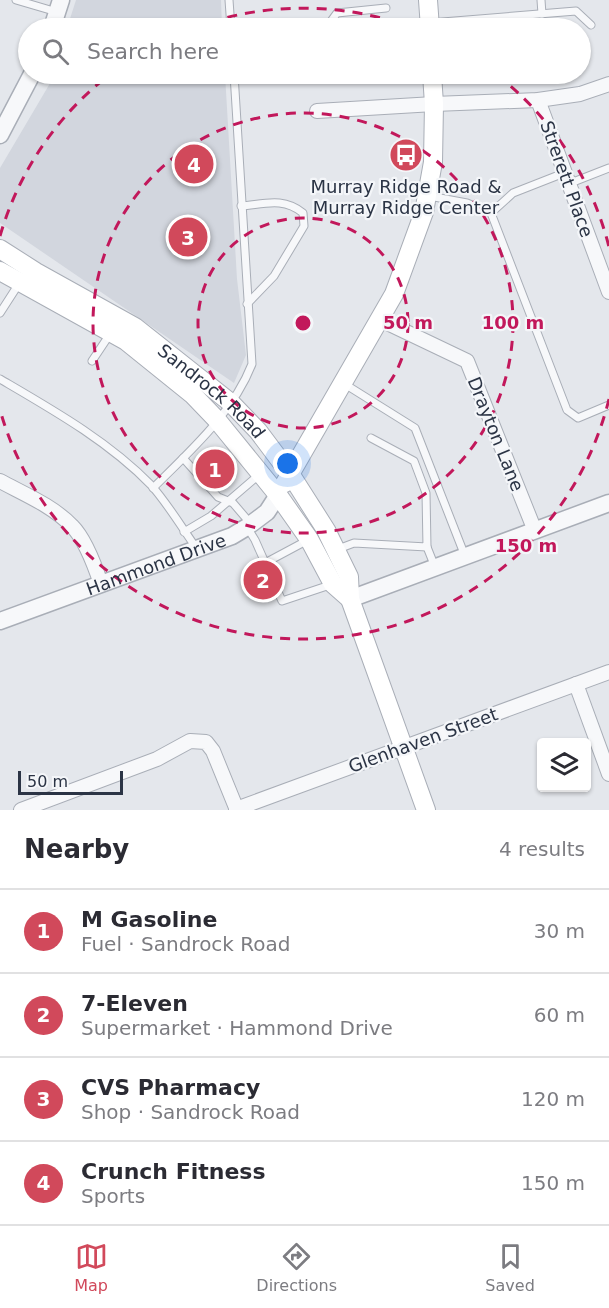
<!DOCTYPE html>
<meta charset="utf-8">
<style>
:root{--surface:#fff;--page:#f2f2f3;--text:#2b2b33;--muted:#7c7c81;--line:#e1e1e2;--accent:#d1495b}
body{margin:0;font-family:"DejaVu Sans",sans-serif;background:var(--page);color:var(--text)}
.controls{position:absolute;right:18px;bottom:18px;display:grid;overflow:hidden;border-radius:6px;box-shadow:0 2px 4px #0004}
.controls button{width:54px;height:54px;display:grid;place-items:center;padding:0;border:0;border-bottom:2px solid var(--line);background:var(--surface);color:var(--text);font:30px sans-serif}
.scale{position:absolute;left:18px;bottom:15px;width:105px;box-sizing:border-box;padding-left:6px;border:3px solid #2b3445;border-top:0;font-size:16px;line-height:21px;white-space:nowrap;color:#2b3445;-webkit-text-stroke:4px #f4f6f9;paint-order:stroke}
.you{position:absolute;left:288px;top:464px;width:21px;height:21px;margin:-15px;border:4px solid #fff;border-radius:50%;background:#1a73e8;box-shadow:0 0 0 9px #1a73e833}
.badge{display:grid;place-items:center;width:39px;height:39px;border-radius:50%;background:var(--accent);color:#fff;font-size:20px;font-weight:700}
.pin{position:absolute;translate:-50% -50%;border:3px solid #fff;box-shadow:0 2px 6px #0006}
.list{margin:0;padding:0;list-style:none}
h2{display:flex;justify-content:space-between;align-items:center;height:78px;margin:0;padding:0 24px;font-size:26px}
h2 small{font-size:20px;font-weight:400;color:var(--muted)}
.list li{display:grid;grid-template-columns:39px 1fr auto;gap:18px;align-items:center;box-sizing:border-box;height:84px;padding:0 24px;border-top:2px solid var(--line)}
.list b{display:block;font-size:22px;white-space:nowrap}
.list p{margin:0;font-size:20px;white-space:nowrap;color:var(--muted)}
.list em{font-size:20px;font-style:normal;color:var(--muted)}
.icon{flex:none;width:33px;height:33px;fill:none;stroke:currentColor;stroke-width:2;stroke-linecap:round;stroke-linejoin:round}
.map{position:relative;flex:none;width:609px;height:810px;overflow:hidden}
.search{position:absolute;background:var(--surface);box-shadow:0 2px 4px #0004;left:18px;right:18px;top:18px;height:66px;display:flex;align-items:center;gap:15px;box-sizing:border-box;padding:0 21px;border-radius:33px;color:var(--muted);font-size:22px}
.sheet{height:414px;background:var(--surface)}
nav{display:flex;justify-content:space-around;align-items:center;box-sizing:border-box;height:84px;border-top:2px solid var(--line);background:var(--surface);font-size:16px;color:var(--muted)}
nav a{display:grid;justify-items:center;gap:3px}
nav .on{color:var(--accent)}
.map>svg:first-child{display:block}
</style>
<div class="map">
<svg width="609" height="810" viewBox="0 0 609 810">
<rect width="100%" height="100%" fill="#e4e7ec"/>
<g fill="#d2d6de">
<path d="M 76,0 L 221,0 L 222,28 L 67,28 Z"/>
<path d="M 53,74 L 225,74 L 237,279 L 246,355 L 234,383 L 0,223 L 0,168 L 49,85 Z"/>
</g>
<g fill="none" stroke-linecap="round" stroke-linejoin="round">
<defs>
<g id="service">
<path d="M 16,0 L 57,12"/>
<path d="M 229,0 L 231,28"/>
<path d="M 541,0 L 542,14"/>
<path d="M 430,23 L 576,11 L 591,25"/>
<path d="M 326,28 L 337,13 L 386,8"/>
<path d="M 568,184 L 609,168"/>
<path d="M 429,196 L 467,203 L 491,213 L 567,410 L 578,418 L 609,405"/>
<path d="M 241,206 C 265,204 283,197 303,213 L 304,226 L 274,276 L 247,304"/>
<path d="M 491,213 L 513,193 L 564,173"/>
<path d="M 0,313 L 20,282"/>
<path d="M 92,361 L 110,334"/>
<path d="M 0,379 C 53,410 108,441 151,485 C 168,504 182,528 197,549"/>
<path d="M 343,383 L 415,428 L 465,556"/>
<path d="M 183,458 L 218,497 L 233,503 L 251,524"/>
<path d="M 153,488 C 190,451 233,413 252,364 L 234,74"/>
<path d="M 247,527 L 255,540 L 282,601 L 333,584"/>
<path d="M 184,532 L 211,516 L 260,474"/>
<path d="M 427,547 L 435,567"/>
<path d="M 338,549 L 354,543 L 427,547 L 426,493 L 414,461 L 371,438"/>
<path d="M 265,563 L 308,540"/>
</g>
<g id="minor">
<path d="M 538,100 L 609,292"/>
<path d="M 317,111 L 434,104 L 538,100 L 580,94 L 609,84"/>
<path d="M 379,319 L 467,361 L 535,531"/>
<path d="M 0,481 C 24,494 53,506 72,526 C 85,539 95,566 101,584"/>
<path d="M 576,684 L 609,774"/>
<path d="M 236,809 L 609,672"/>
<path d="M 21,810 L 157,759 L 190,741 L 206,742 L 213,751 L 237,810"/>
</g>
<g id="tertiary">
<path d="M 52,28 L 61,0"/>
<path d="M 0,135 L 32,74"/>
<path d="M 251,524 L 267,512 L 278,495"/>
<path d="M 350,599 L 609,503"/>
<path id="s1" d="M 0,621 L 232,536 L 247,527"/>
</g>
<g id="secondary">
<path d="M 428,0 L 430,28"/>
<path id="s2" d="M 0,249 L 36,272 L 135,327 L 231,403 L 258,431 L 291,475 L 326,530 L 349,577 L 350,599 L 426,810"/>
<path d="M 0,271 L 126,341 L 193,395 L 217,420 L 278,495 L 309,539 L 333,584 L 350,599"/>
<path d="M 285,483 L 394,294 L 424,212 L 433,162 L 434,104 L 432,74"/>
</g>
</defs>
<use href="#service" stroke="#a9aeb7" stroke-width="9"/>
<use href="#minor" stroke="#a9aeb7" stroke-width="16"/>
<use href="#tertiary" stroke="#a9aeb7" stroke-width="19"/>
<use href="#secondary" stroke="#a9aeb7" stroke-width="20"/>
<use href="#service" stroke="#f7f8fa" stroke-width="7"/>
<use href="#minor" stroke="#f7f8fa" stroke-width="14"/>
<use href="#tertiary" stroke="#f7f8fa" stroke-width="16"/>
<use href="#secondary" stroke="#fff" stroke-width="18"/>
</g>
<g fill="none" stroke="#c2185b" stroke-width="3" stroke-dasharray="10 8">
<circle cx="303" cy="323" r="105"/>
<circle cx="303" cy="323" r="210"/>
<path d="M609 399A315 315 0 0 1 0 410M0 236A315 315 0 0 1 109 75M193 28A315 315 0 0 1 413 28M497 75A315 315 0 0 1 609 247"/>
</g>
<defs>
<symbol id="bus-disc" viewBox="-11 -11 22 22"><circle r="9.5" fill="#d1495b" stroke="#f4f6f9"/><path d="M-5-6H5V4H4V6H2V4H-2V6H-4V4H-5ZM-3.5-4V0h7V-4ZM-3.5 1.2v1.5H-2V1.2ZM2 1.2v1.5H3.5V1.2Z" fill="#fff"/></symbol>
</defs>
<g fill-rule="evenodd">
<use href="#bus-disc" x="387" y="136" width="38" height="38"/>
</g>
<g text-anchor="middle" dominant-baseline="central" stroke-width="4.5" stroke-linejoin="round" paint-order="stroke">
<g font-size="18" fill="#2b3445" stroke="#f4f6f9">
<text transform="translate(567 179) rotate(70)">Strerett Place</text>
<text stroke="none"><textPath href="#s2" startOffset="256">Sandrock Road</textPath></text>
<text transform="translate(496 434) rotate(68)">Drayton Lane</text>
<text stroke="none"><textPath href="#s1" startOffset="166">Hammond Drive</textPath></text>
<text transform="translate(423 740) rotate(-20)">Glenhaven Street</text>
</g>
<g font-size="18" fill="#2b3445" stroke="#f4f6f9">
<text x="406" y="186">Murray Ridge Road &amp;<tspan x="406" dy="21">Murray Ridge Center</tspan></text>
</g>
</g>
<circle cx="303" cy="323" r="9" fill="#c2185b" stroke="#f4f6f9" stroke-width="3"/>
<g font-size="18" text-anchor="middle" font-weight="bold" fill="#c2185b" stroke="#f4f6f9" stroke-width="4.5" stroke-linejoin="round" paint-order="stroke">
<text x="408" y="329">50 m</text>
<text x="513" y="329">100 m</text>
<text x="526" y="552">150 m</text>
</g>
</svg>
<div class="controls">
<button><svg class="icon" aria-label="layers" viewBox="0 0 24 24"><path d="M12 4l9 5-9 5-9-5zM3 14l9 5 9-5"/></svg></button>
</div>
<div class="scale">50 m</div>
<div class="you"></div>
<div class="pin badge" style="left:215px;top:469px">1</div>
<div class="pin badge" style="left:263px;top:580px">2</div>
<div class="pin badge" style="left:188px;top:237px">3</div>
<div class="pin badge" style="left:194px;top:164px">4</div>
<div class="search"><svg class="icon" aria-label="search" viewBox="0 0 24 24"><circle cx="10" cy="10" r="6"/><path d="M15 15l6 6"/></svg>Search here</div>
</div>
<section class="sheet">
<h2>Nearby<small>4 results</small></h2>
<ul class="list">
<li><span class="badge">1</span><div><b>M Gasoline</b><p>Fuel · Sandrock Road</p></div><em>30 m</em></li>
<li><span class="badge">2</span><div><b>7-Eleven</b><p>Supermarket · Hammond Drive</p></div><em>60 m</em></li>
<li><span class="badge">3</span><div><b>CVS Pharmacy</b><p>Shop · Sandrock Road</p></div><em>120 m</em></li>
<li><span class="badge">4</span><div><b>Crunch Fitness</b><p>Sports</p></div><em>150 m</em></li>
</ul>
</section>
<nav>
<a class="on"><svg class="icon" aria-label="map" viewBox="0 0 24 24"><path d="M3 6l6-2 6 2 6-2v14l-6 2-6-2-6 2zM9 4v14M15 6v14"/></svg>Map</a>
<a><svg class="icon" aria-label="directions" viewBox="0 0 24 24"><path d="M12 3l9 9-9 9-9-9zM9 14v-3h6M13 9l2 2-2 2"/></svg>Directions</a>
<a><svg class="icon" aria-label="saved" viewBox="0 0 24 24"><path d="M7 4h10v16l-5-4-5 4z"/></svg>Saved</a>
</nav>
